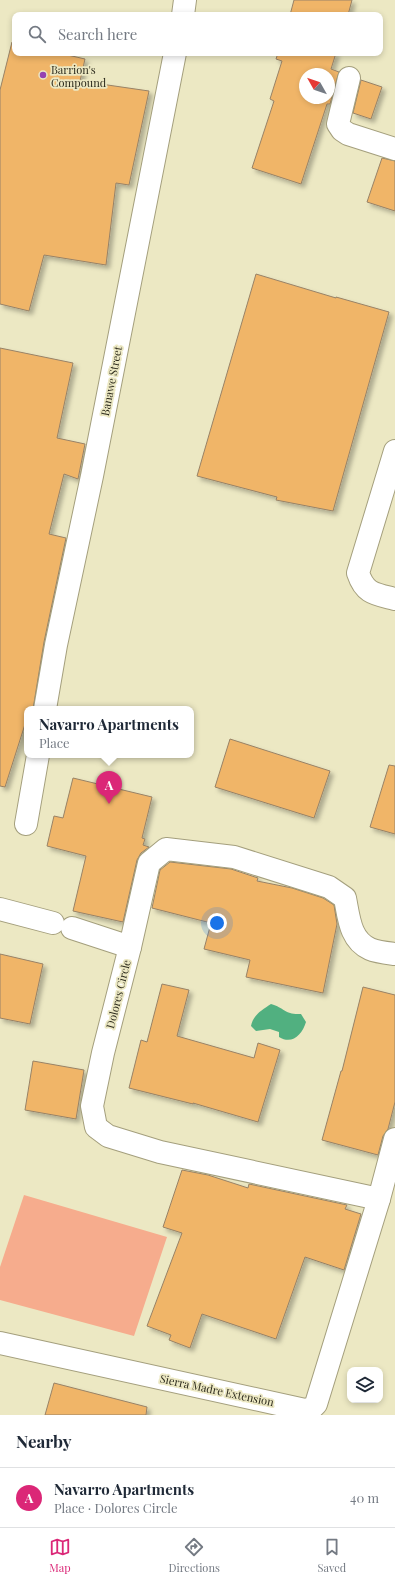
<!DOCTYPE html>
<meta charset="utf-8">
<style>
:root{--surface:#fff;--page:#f2f2f3;--text:#1f2937;--muted:#747a83;--line:#e0e1e3;--accent:#db2777}
body{margin:0;font-family:"Playfair Display",serif;background:var(--page);color:var(--text)}
.controls{position:absolute;right:12px;bottom:12px;display:grid;overflow:hidden;border-radius:8px;box-shadow:0 2px 6px #0003}
.controls button{width:36px;height:36px;display:grid;place-items:center;padding:0;border:0;border-bottom:1px solid var(--line);background:var(--surface);color:var(--text);font:20px sans-serif}
.compass{position:absolute;left:299px;top:68px;width:36px;height:36px;border-radius:50%;background:var(--surface);box-shadow:0 2px 6px #0003;rotate:310deg}
.you{position:absolute;left:217px;top:923px;width:14px;height:14px;margin:-10px;border:3px solid #fff;border-radius:50%;background:#1a73e8;box-shadow:0 0 0 6px #1a73e833}
.badge{display:grid;place-items:center;width:26px;height:26px;border-radius:50%;background:var(--accent);color:#fff;font-size:13px;font-weight:700}
.pin{position:absolute;translate:-50% -33px;filter:drop-shadow(0 1px 2px #0008)}
.pin::after{content:'';position:absolute;top:21px;width:14px;height:12px;background:inherit;clip-path:polygon(0 0,100% 0,50% 100%)}
.popup{position:absolute;left:24px;top:706px;width:170px;height:52px;box-sizing:border-box;display:grid;place-content:center;border-radius:8px;background:var(--surface);filter:drop-shadow(0 1px 3px #0005);font-size:13px;white-space:nowrap;color:var(--muted)}
.popup b{font-size:15px;color:var(--text)}
.popup::after{content:'';position:absolute;left:50%;top:100%;margin-left:-8px;border:8px solid transparent;border-top-color:var(--surface)}
.list{margin:0;padding:0;list-style:none}
h2{display:flex;justify-content:space-between;align-items:center;height:52px;margin:0;padding:0 16px;font-size:17px}
h2 small{font-size:13px;font-weight:400;color:var(--muted)}
.list li{display:grid;grid-template-columns:26px 1fr auto;gap:12px;align-items:center;box-sizing:border-box;height:60px;padding:0 16px;border-top:1px solid var(--line)}
.list b{display:block;font-size:15px;white-space:nowrap}
.list p{margin:0;font-size:13px;white-space:nowrap;color:var(--muted)}
.list em{font-size:13px;font-style:normal;color:var(--muted)}
.icon{flex:none;width:22px;height:22px;fill:none;stroke:currentColor;stroke-width:2;stroke-linecap:round;stroke-linejoin:round}
.map{position:relative;flex:none;width:395px;height:1415px;overflow:hidden}
.search{position:absolute;background:var(--surface);box-shadow:0 2px 6px #0003;left:12px;right:12px;top:12px;height:44px;display:flex;align-items:center;gap:10px;box-sizing:border-box;padding:0 14px;border-radius:8px;color:var(--muted);font-size:15px}
.sheet{height:112px;background:var(--surface)}
nav{display:flex;justify-content:space-around;align-items:center;box-sizing:border-box;height:56px;border-top:1px solid var(--line);background:var(--surface);font-size:11px;color:var(--muted)}
nav a{display:grid;justify-items:center;gap:2px}
nav .on{color:var(--accent)}
.map>svg:first-child{display:block}
</style>
<div class="map">
<svg width="395" height="1415" viewBox="0 0 395 1415">
<defs>
<filter id="shadow"><feDropShadow dx="3.5" dy="3.5" stdDeviation="2" flood-color="#0004"/></filter>
</defs>
<rect width="100%" height="100%" fill="#ece8c3"/>
<path fill="#f6ac8d" d="M 24,1195 L 167,1237 L 134,1336 L 0,1300 L 0,1267 Z"/>
<path fill="#51b080" d="M 271,1004 C 285,1008 285,1015 301,1014 L 306,1022 C 302,1035 292,1045 279,1037 L 279,1032 L 270,1029 L 256,1031 L 251,1026 C 253,1015 262,1010 271,1004 Z"/>
<g fill="#f0b568" stroke="#988266" fill-rule="evenodd" filter="url(#shadow)">
<path d="M 294,0 L 352,0 L 348,15 L 290,15 Z"/>
<path d="M 12,42 L 15,42 L 15,53 L 59,53 L 85,59 L 80,81 L 149,91 L 129,185 L 116,183 L 106,265 L 44,255 L 29,311 L 0,304 L 0,90 Z"/>
<path d="M 278,53 L 336,53 L 331,69 L 339,72 L 330,104 L 327,104 L 301,184 L 252,168 L 274,101 L 270,99 L 282,61 L 276,59 ZM 305,74 L 329,74 L 329,98 L 305,98 Z"/>
<path d="M 361,80 L 382,87 L 371,119 L 353,113 Z"/>
<path d="M 382,158 L 395,161 L 395,211 L 367,202 Z"/>
<path d="M 256,274 L 336,298 L 336,297 L 389,312 L 333,511 L 276,500 L 277,497 L 197,476 Z"/>
<path d="M 0,348 L 73,363 L 57,438 L 85,444 L 78,479 L 64,474 L 49,534 L 66,538 L 44,642 L 33,709 L 27,709 L 27,718 L 5,787 L 0,786 Z"/>
<path d="M 230,739 L 330,771 L 314,818 L 215,787 Z"/>
<path d="M 389,765 L 395,766 L 395,834 L 370,827 Z"/>
<path d="M 73,778 L 152,797 L 142,838 L 145,839 L 143,845 L 149,847 L 141,853 L 137,860 L 123,922 L 73,911 L 86,856 L 47,846 L 54,816 L 63,818 Z"/>
<path d="M 170,862 L 231,869 L 258,878 L 257,881 L 292,888 L 323,898 L 334,905 L 337,924 L 323,993 L 246,977 L 250,960 L 204,949 L 211,923 L 152,908 L 160,870 Z"/>
<path d="M 0,954 L 43,964 L 30,1024 L 0,1018 Z"/>
<path d="M 162,984 L 189,990 L 177,1036 L 254,1058 L 258,1043 L 280,1050 L 258,1122 L 193,1103 L 193,1104 L 129,1088 L 141,1040 L 147,1042 Z"/>
<path d="M 363,987 L 395,995 L 395,1102 L 388,1129 L 383,1136 L 378,1155 L 322,1140 L 341,1071 L 342,1071 Z"/>
<path d="M 33,1061 L 84,1070 L 76,1119 L 25,1110 Z"/>
<path d="M 182,1170 L 208,1175 L 248,1188 L 249,1184 L 347,1205 L 345,1209 L 361,1214 L 344,1270 L 305,1257 L 276,1339 L 202,1314 L 190,1348 L 169,1340 L 171,1335 L 147,1326 L 182,1233 L 163,1227 Z"/>
<path d="M 54,1383 L 147,1407 L 146,1415 L 45,1415 Z"/>
</g>
<g fill="none" stroke-linecap="round" stroke-linejoin="round">
<defs>
<g id="minor">
<path d="M 183,15 L 185,0"/>
<path d="M 349,78 L 338,124 L 342,130 L 348,134 L 395,149"/>
<path d="M 395,451 L 358,573 C 365,594 375,594 395,599"/>
<path d="M 45,709 L 56,645 L 92,476 L 175,53"/>
<path d="M 26,824 L 38,755"/>
<path d="M 0,909 L 53,923"/>
<path d="M 72,928 L 130,947"/>
<path d="M 379,1199 L 160,1152 L 108,1136 L 96,1127 L 92,1106 L 103,1053 L 130,947 L 149,863 L 166,849 L 234,857 L 329,887 L 345,898 C 349,918 350,940 370,949 C 377,952 387,953 395,954"/>
<path d="M 0,1343 L 305,1410 L 312,1408 L 316,1404 L 379,1199 L 395,1139"/>
</g>
</defs>
<use href="#minor" stroke="#a49f7d" stroke-width="24"/>
<use href="#minor" stroke="#fff" stroke-width="22"/>
</g>
<circle fill="#9542b1" stroke="#ece8c3" stroke-width="1.5" cx="43" cy="75" r="4"/>
<g text-anchor="middle" dominant-baseline="central" stroke-width="3.5" stroke-linejoin="round" paint-order="stroke">
<g font-size="11" fill="#2d2b1d" stroke="#ece8c3" text-anchor="start">
<text x="51" y="69">Barrion's<tspan x="51" dy="13">Compound</tspan></text>
</g>
<g font-size="11" fill="#2d2b1d" stroke="#ece8c3">
<text transform="translate(111 381) rotate(-79)">Banawe Street</text>
<text transform="translate(118 994) rotate(-76)">Dolores Circle</text>
<text transform="translate(217 1390) rotate(12)">Sierra Madre Extension</text>
</g>
</g>
</svg>
<div class="controls">
<button><svg class="icon" aria-label="layers" viewBox="0 0 24 24"><path d="M12 4l9 5-9 5-9-5zM3 14l9 5 9-5"/></svg></button>
</div>
<svg class="compass" viewBox="-18 -18 36 36"><path d="M0-13l5 13h-10z" fill="#e53935"/><path d="M0 13l5-13h-10z" fill="#747a83"/></svg>
<div class="you"></div>
<div class="pin badge" style="left:109px;top:804px">A</div>
<div class="popup"><b>Navarro Apartments</b>Place</div>
<div class="search"><svg class="icon" aria-label="search" viewBox="0 0 24 24"><circle cx="10" cy="10" r="6"/><path d="M15 15l6 6"/></svg>Search here</div>
</div>
<section class="sheet">
<h2>Nearby<small></small></h2>
<ul class="list">
<li><span class="badge">A</span><div><b>Navarro Apartments</b><p>Place · Dolores Circle</p></div><em>40 m</em></li>
</ul>
</section>
<nav>
<a class="on"><svg class="icon" aria-label="map" viewBox="0 0 24 24"><path d="M3 6l6-2 6 2 6-2v14l-6 2-6-2-6 2zM9 4v14M15 6v14"/></svg>Map</a>
<a><svg class="icon" aria-label="directions" viewBox="0 0 24 24"><path d="M12 3l9 9-9 9-9-9zM9 14v-3h6M13 9l2 2-2 2"/></svg>Directions</a>
<a><svg class="icon" aria-label="saved" viewBox="0 0 24 24"><path d="M7 4h10v16l-5-4-5 4z"/></svg>Saved</a>
</nav>
